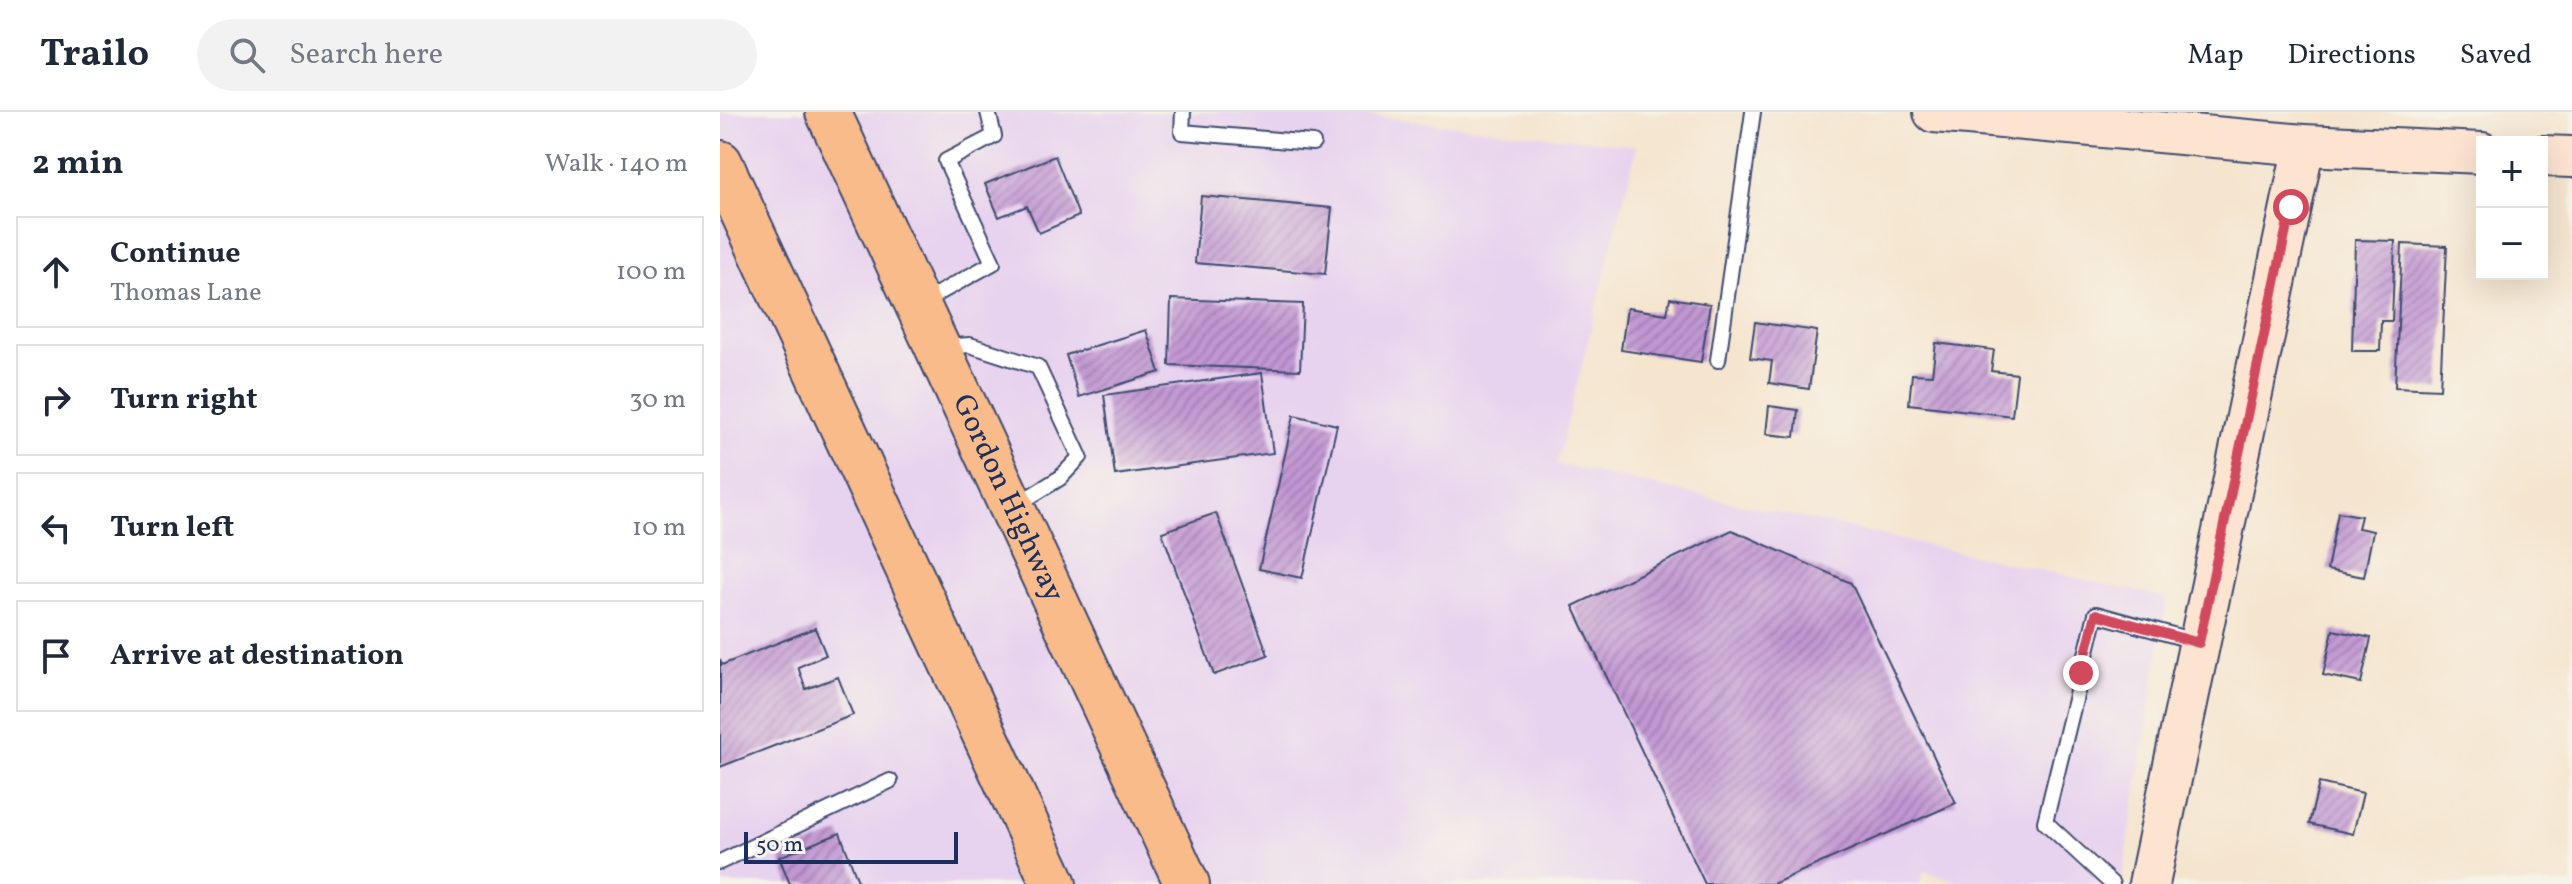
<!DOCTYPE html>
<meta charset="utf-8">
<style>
:root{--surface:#fff;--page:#f2f2f3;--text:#1f2937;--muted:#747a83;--line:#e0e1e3}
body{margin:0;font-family:Vollkorn,serif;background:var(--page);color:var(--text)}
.controls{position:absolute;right:24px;top:24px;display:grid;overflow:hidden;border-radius:0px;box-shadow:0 8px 32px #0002}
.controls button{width:72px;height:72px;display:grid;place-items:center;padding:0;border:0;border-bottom:2px solid var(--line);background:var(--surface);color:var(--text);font:40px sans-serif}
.scale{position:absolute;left:24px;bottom:20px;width:214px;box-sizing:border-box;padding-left:8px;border:4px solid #1b2f5e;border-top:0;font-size:22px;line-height:28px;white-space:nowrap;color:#1b2f5e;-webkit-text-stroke:6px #f7f3e8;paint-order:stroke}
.stop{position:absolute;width:24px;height:24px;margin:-18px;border:6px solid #d1495b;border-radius:50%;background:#fff}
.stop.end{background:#d1495b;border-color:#fff;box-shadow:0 2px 8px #0008}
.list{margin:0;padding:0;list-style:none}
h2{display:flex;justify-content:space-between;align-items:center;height:104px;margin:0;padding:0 32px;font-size:34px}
h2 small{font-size:26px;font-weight:400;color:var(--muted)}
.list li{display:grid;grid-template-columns:52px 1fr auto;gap:24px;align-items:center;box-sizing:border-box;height:112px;margin:0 16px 16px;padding:0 16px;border:2px solid var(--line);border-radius:0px}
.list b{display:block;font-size:30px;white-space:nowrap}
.list p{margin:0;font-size:26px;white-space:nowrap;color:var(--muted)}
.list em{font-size:26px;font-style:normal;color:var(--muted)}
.icon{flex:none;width:44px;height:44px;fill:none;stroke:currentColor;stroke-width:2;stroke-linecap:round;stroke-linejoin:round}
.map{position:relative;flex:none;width:1852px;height:772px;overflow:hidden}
header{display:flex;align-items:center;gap:48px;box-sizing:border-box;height:112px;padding:0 40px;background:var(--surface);border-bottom:2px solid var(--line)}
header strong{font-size:38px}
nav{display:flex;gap:44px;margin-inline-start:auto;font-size:28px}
.search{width:560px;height:72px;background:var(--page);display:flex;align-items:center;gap:20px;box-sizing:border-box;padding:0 28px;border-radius:44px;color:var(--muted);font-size:30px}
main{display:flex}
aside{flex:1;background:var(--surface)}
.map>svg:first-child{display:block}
</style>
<header>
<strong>Trailo</strong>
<div class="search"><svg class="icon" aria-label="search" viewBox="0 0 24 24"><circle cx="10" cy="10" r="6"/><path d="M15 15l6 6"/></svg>Search here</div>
<nav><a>Map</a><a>Directions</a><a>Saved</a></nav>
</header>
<main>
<aside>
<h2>2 min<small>Walk · 140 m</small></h2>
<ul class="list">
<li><svg class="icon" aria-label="ahead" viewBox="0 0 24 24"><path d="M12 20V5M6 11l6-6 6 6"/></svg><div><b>Continue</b><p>Thomas Lane</p></div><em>100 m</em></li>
<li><svg class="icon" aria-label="right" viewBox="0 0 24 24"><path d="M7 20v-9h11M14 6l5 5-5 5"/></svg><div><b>Turn right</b></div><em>30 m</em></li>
<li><svg class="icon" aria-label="left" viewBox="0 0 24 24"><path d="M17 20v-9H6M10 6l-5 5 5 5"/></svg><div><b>Turn left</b></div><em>10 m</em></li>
<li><svg class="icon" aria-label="arrive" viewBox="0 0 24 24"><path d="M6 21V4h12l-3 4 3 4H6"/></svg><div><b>Arrive at destination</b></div></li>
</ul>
</aside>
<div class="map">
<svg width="1852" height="772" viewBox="0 0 1852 772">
<defs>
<pattern id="building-hatch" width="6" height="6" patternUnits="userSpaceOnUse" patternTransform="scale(2)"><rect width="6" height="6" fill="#c297d3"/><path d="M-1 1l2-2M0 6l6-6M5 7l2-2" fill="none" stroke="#9d7cae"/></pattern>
</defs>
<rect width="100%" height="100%" fill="#f7f3e8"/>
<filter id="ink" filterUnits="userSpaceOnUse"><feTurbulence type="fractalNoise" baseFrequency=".0125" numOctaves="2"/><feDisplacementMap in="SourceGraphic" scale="16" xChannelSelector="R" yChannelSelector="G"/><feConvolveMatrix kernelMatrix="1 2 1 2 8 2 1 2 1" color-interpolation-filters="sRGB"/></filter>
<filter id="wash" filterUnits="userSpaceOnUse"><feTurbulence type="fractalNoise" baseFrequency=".006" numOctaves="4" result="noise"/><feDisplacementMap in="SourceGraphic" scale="32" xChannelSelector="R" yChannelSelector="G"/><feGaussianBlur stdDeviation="1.8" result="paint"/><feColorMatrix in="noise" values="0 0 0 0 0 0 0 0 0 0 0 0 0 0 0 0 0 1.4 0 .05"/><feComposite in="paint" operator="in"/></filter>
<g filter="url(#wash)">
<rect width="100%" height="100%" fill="#f5e5cf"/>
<path fill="#e7d2ef" d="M 0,0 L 615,0 L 917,34 L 837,352 L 1447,486 L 1402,772 L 1246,772 L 1204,759 L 1200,772 L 0,772 Z"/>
<g id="blocks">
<g fill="url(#building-hatch)">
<path d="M 335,44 L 359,104 L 319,121 L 307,94 L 279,105 L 265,72 Z"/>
<path d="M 481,84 L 612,96 L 605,162 L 475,151 Z"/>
<path d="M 1635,128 L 1675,129 L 1672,209 L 1661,209 L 1660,239 L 1632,239 Z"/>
<path d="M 1682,132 L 1727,134 L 1720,277 L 1675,275 Z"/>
<path d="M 950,186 L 990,192 L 981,250 L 901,238 L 907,196 L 947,202 Z"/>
<path d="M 451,187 L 583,192 L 580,258 L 449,253 Z"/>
<path d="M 1035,210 L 1097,219 L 1089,277 L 1049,271 L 1052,249 L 1030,246 Z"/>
<path d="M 426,218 L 440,260 L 359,285 L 346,243 Z"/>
<path d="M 1216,231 L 1274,238 L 1271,259 L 1297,262 L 1292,304 L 1189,292 L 1192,262 L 1212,263 Z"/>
<path d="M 542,261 L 553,341 L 395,363 L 384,283 Z"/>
<path d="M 1049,294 L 1078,298 L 1075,325 L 1046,322 Z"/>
<path d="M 574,303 L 617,313 L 582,466 L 539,457 Z"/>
<path d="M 1618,400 L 1641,404 L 1638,416 L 1653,419 L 1644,465 L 1607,458 Z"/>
<path d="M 496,401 L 548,543 L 494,563 L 442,420 Z"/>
<path d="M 1012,418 L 1131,471 L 1236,691 L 1053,772 L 985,772 L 853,494 Z"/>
<path d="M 95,516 L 106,543 L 78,555 L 86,577 L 118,565 L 133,603 L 0,655 L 0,547 L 2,553 Z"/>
<path d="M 1613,518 L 1651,526 L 1641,571 L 1603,563 Z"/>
<path d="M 1599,671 L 1643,681 L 1633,722 L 1589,712 Z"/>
<path d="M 120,721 L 139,772 L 70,772 L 59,745 Z"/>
</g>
</g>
</g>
<g filter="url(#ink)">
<use href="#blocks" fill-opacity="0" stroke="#3c4a6f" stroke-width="2"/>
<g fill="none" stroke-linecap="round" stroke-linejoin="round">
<defs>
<g id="lane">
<path d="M 463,0 L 462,20 L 593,31"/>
<path d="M 203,190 L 273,151 L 226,49 L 274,24 L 268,0"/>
<path d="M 222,235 L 250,233 L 318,255 L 360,345 L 340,366 L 296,393"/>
<path d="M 998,248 L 1033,0"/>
<path d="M 0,750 L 170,669"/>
<path d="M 1392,772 L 1325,710 L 1376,502 L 1478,530"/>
</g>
<g id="secondary">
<path d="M 1214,0 L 1584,33 L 1762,41"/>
<path d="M 1822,44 L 1852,45"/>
<path d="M 1429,772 L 1584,33"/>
</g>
<g id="highway">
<path id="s1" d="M 108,0 L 467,772"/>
<path d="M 0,51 L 334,772"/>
</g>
</defs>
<use href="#lane" stroke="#3c4a6f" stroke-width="18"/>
<use href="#secondary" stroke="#3c4a6f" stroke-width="44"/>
<use href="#highway" stroke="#3c4a6f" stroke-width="48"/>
<use href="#lane" stroke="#fff" stroke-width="14"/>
<use href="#secondary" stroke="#fde4d1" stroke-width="40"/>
<use href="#highway" stroke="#fabb8b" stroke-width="44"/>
</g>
</g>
<g fill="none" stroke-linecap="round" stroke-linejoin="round" filter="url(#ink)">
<path stroke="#d1495b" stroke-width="10" d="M 1361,561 L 1376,502 L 1479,531 L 1571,95"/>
</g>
<g text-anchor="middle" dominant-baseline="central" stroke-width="8" stroke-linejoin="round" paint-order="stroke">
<g font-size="30" fill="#1b2f5e" stroke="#f7f3e8">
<text stroke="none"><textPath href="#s1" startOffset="426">Gordon Highway</textPath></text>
</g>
</g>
</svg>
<div class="controls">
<button>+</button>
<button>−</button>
</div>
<div class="scale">50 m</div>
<div class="stop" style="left:1571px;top:95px"></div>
<div class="stop end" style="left:1361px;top:561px"></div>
</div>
</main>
